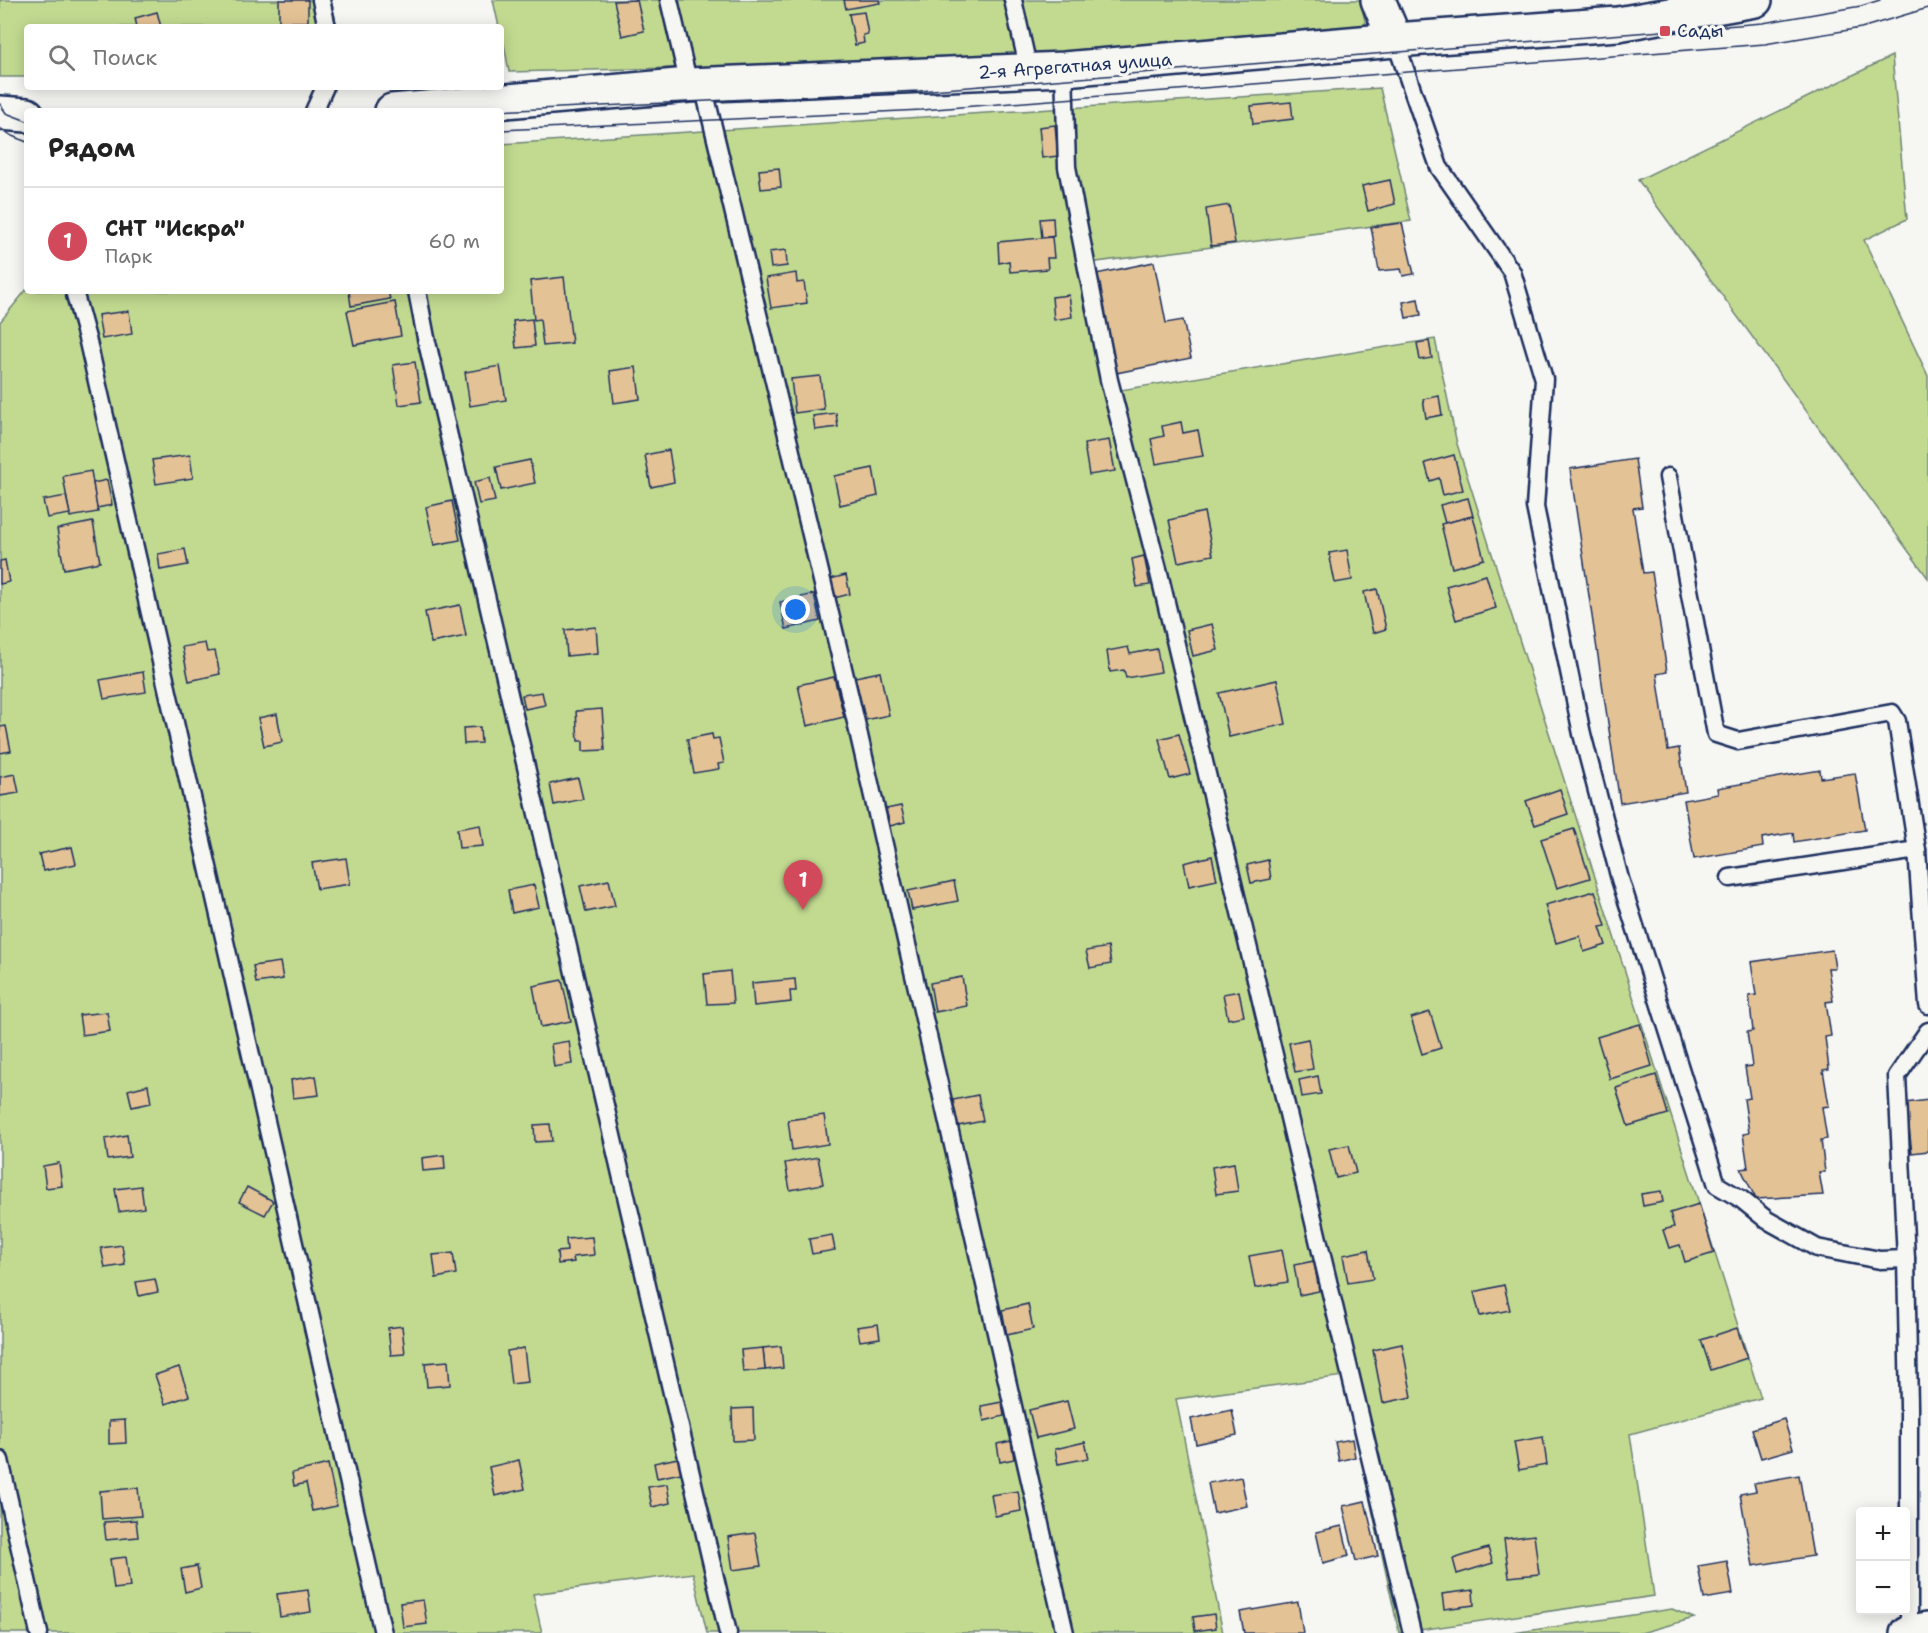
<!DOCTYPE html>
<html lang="ru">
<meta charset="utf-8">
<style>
:root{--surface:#fff;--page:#f2f2f2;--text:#222;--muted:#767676;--line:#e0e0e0;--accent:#d1495b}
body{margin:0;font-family:"Shantell Sans",sans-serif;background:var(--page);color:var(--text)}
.controls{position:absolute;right:18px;bottom:18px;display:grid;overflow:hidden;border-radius:6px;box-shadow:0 3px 15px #0003}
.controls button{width:54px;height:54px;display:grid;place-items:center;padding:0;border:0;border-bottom:2px solid var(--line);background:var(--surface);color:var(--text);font:30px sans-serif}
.you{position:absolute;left:796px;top:610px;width:21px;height:21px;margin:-15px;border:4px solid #fff;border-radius:50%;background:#1a73e8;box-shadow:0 0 0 9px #1a73e833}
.badge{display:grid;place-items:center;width:39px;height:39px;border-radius:50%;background:var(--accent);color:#fff;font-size:20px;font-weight:700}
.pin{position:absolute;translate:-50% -50px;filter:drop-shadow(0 2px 3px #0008)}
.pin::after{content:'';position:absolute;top:32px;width:21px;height:18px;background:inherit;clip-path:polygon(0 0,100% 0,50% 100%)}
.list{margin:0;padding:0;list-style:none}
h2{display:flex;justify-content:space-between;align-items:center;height:78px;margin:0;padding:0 24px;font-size:26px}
h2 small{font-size:20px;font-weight:400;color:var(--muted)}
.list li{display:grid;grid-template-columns:39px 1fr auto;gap:18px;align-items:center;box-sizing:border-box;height:108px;padding:0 24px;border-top:2px solid var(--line)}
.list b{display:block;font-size:22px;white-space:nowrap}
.list p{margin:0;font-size:20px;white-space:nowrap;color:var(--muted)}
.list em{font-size:20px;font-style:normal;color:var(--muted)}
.icon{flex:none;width:33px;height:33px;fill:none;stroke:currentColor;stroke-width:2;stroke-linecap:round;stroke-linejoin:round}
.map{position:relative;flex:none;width:1928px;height:1633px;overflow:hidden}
.search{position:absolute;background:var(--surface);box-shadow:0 3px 15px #0003;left:24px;top:24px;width:480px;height:66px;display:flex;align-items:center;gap:15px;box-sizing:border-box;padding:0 21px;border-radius:6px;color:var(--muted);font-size:22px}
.panel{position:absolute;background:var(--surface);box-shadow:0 3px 15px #0003;left:24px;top:108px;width:480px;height:186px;border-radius:6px}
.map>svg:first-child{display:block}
</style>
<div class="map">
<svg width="1928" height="1633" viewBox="0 0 1928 1633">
<rect width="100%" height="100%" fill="#f6f6f2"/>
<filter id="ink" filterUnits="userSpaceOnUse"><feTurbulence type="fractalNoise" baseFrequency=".0167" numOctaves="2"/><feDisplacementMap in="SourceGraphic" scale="12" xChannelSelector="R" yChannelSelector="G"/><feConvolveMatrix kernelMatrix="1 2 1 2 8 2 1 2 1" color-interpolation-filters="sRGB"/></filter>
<g filter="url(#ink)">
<g fill="#c2da90" stroke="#6e8477" stroke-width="1.5">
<path d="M 0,0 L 331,0 L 337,27 L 27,27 L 27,77 L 0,77 Z"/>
<path d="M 493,0 L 1360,0 L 1367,29 L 1039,59 L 509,72 L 501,27 L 499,27 Z"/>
<path d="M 1892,56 L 1907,219 L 1864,240 L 1928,376 L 1928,578 L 1638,180 Z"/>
<path d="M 1380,88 L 1411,221 L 1089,263 L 1115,391 L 1435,339 L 1457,444 L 1761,1398 L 1630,1434 L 1654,1596 L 1399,1633 L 1343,1376 L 1176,1399 L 1223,1633 L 707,1633 L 693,1573 L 533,1594 L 542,1633 L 0,1633 L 0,322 L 27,289 L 27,291 L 501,291 L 501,144 Z"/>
<path d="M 1672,1609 L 1694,1618 L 1641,1633 L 1513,1633 Z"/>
</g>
<g fill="#e3c295" stroke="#1b2f5e" stroke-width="1.5">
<rect x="279" y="0" width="29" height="22"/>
<path d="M 637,0 L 644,31 L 622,36 L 614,1 Z"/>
<path d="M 844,0 L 879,0 L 880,3 L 846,9 Z"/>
<path d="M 157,12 L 161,27 L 137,27 L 135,18 Z"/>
<path d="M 864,12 L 868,34 L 863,35 L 864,43 L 855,45 L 849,14 Z"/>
<path d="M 1291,102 L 1293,119 L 1253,124 L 1251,106 Z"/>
<path d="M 1055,125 L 1058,156 L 1042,158 L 1039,127 Z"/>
<path d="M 779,168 L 781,187 L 761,189 L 759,170 Z"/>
<path d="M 1390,180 L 1395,204 L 1368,211 L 1362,186 Z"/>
<path d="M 1229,205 L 1235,243 L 1211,246 L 1206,209 Z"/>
<path d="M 1053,218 L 1054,236 L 1042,238 L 1040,219 Z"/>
<path d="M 1402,223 L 1414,274 L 1403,276 L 1401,269 L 1379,271 L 1371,227 Z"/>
<path d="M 1052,237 L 1054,258 L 1047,258 L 1048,269 L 1010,272 L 1009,261 L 999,263 L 998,242 Z"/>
<path d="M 786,250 L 787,266 L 771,268 L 769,252 Z"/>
<path d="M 1154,262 L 1166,323 L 1183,320 L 1191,358 L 1116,373 L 1096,274 Z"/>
<path d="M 796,273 L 797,283 L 804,282 L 807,303 L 771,308 L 766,278 Z"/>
<path d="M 564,277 L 572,343 L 543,346 L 540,319 L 534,320 L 530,281 Z"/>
<path d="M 349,291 L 388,291 L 390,299 L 351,306 Z"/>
<path d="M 1069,295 L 1072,317 L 1054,320 L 1052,297 Z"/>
<path d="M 1418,299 L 1421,315 L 1406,318 L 1403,302 Z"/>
<path d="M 395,302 L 401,336 L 354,345 L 347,311 Z"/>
<path d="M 129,311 L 132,334 L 102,339 L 98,315 Z"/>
<path d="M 532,319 L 535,346 L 516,348 L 513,321 Z"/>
<path d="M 1429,341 L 1432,358 L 1420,360 L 1417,343 Z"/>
<path d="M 415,362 L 421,402 L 399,405 L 393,365 Z"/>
<path d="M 500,366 L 506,400 L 470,406 L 465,372 Z"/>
<path d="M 636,367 L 640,399 L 614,403 L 610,371 Z"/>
<path d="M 820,376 L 824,409 L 795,413 L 791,379 Z"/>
<path d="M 1439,396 L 1442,415 L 1426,418 L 1423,399 Z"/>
<path d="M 836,413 L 838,427 L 815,430 L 813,416 Z"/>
<path d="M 1181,422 L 1183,433 L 1198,430 L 1203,456 L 1156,464 L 1151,439 L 1164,436 L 1162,426 Z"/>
<path d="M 1109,440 L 1115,471 L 1089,475 L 1084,444 Z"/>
<path d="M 669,450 L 674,482 L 651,487 L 645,455 Z"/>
<path d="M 190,455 L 193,478 L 156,484 L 152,460 Z"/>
<path d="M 1454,455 L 1463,490 L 1443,495 L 1439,478 L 1430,481 L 1425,463 Z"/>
<path d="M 1635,459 L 1642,507 L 1633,508 L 1643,573 L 1652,572 L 1667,672 L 1657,674 L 1668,750 L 1679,748 L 1686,792 L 1620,803 L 1570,469 Z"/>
<path d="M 530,460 L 535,483 L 501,490 L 496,467 Z"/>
<path d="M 873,468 L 878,496 L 840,505 L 834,476 Z"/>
<path d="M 91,471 L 98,512 L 70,517 L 63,476 Z"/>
<path d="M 490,478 L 495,501 L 479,504 L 474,482 Z"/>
<path d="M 107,480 L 112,505 L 97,508 L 93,483 Z"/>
<path d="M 66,496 L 70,514 L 47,518 L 43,500 Z"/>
<path d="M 1468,498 L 1473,516 L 1445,523 L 1440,505 Z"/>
<path d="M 452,501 L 460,540 L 434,545 L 426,507 Z"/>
<path d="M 1204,512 L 1213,555 L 1178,562 L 1169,520 Z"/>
<path d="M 1473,516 L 1484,559 L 1452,568 L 1441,524 Z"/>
<path d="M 93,522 L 100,562 L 64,569 L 57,529 Z"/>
<path d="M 185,549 L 188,565 L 160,570 L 158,554 Z"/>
<path d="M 1347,550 L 1352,580 L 1335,583 L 1329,553 Z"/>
<path d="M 1144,556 L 1150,585 L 1137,587 L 1132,559 Z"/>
<path d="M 5,560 L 9,582 L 0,584 L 0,561 Z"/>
<path d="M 846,575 L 850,594 L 834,598 L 830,579 Z"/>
<path d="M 1486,575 L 1496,608 L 1456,620 L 1446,586 Z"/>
<path d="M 1377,589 L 1386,629 L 1373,633 L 1364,592 Z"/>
<path d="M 814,594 L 820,621 L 786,629 L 780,602 Z"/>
<path d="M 460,605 L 466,636 L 431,643 L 425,612 Z"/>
<path d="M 1212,624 L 1218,650 L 1193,656 L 1187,630 Z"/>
<path d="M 596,627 L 598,653 L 567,656 L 565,630 Z"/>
<path d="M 205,643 L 207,652 L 215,651 L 220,674 L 189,681 L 182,647 Z"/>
<path d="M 1128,647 L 1130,654 L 1157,649 L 1161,672 L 1126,678 L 1124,670 L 1110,672 L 1107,651 Z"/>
<path d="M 143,672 L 146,692 L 104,699 L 100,680 Z"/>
<path d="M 880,672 L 889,715 L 865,720 L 855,677 Z"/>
<path d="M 834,677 L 844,717 L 807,726 L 798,685 Z"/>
<path d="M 1277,680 L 1286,724 L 1229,737 L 1219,693 Z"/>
<path d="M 542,692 L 545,705 L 525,709 L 522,695 Z"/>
<path d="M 602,709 L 605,750 L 583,751 L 583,741 L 578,741 L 576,711 Z"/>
<path d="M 277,714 L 282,742 L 264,746 L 258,718 Z"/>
<path d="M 6,726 L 11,751 L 0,753 L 0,727 Z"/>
<path d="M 480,727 L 481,743 L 464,744 L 463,728 Z"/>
<path d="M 712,734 L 713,739 L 719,738 L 724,763 L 718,764 L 719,769 L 694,773 L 687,739 Z"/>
<path d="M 1179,734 L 1190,774 L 1170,779 L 1159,739 Z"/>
<path d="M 1820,770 L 1821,778 L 1855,773 L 1865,830 L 1794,842 L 1793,833 L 1762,838 L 1763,847 L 1694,859 L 1684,800 L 1718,794 L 1717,788 Z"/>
<path d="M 15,774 L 19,793 L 0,796 L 0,777 Z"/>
<path d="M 578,778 L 583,799 L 554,805 L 550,784 Z"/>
<path d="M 1560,789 L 1568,814 L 1535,825 L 1526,801 Z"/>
<path d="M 901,806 L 905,822 L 890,826 L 886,809 Z"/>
<path d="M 480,825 L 483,846 L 459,848 L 457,829 Z"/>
<path d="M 1574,829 L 1590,878 L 1557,888 L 1541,839 Z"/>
<path d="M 72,847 L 76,864 L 43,871 L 39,854 Z"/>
<path d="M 1212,856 L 1217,880 L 1189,886 L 1184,863 Z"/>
<path d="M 346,858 L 350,884 L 317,889 L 312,863 Z"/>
<path d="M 1268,860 L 1271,879 L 1251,883 L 1247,865 Z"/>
<path d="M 609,880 L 615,906 L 586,912 L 580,886 Z"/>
<path d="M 954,881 L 958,901 L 912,910 L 908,891 Z"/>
<path d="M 534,885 L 539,907 L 512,913 L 508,890 Z"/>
<path d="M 1595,891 L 1606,926 L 1600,927 L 1606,945 L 1584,952 L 1580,936 L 1556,943 L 1545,905 Z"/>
<path d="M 1108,947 L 1111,964 L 1090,968 L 1086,951 Z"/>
<path d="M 1832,950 L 1835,968 L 1828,968 L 1833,1001 L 1826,1002 L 1831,1036 L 1825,1037 L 1829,1069 L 1823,1070 L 1829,1106 L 1822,1107 L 1827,1139 L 1821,1140 L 1825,1172 L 1819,1172 L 1823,1195 L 1756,1199 L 1741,1169 L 1748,1168 L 1743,1134 L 1749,1133 L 1744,1099 L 1750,1098 L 1745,1067 L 1752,1066 L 1747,1032 L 1753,1031 L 1749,996 L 1756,995 L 1751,962 Z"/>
<path d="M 280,962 L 283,979 L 256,983 L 253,966 Z"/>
<path d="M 730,971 L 733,1003 L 707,1004 L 704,974 Z"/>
<path d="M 962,977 L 967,1006 L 935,1012 L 930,983 Z"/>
<path d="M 795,979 L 796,991 L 790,991 L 791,1002 L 754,1006 L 752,983 Z"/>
<path d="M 562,980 L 571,1021 L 541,1027 L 533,986 Z"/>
<path d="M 1239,991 L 1244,1016 L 1228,1019 L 1223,994 Z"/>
<path d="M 107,1012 L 110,1031 L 82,1035 L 79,1015 Z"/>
<path d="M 1430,1012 L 1441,1048 L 1422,1054 L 1411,1018 Z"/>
<path d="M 1640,1024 L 1652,1066 L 1610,1079 L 1597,1037 Z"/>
<path d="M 1308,1039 L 1313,1069 L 1295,1072 L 1289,1043 Z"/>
<path d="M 569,1041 L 572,1064 L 554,1067 L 551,1044 Z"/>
<path d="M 1656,1075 L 1668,1114 L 1628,1126 L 1616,1088 Z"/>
<path d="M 316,1076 L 319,1095 L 293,1098 L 291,1080 Z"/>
<path d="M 1318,1076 L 1321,1094 L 1302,1097 L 1299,1080 Z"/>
<path d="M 148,1085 L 151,1103 L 132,1107 L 128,1090 Z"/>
<path d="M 978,1095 L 983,1121 L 958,1126 L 953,1100 Z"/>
<path d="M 1928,1100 L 1928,1151 L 1912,1153 L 1906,1103 Z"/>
<path d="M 824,1115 L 828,1144 L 792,1150 L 788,1120 Z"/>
<path d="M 550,1124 L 552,1141 L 535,1142 L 534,1125 Z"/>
<path d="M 127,1135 L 130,1157 L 108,1160 L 105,1139 Z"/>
<path d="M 1349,1145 L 1356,1173 L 1336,1178 L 1329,1149 Z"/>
<path d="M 444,1155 L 445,1169 L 423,1171 L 422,1158 Z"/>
<path d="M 818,1157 L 823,1184 L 790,1190 L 785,1163 Z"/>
<path d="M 59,1163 L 62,1186 L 46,1188 L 43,1166 Z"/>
<path d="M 1234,1163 L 1238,1191 L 1216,1194 L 1212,1167 Z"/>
<path d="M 141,1186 L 144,1208 L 119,1212 L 115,1189 Z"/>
<path d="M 247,1187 L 273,1201 L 265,1215 L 239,1202 Z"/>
<path d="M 1661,1191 L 1663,1202 L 1643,1206 L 1641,1194 Z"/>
<path d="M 1699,1204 L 1714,1253 L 1685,1262 L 1680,1245 L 1669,1248 L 1663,1230 L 1674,1227 L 1670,1213 Z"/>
<path d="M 832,1235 L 835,1250 L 812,1254 L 809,1239 Z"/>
<path d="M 592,1237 L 594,1255 L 573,1257 L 574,1262 L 558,1264 L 557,1252 L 567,1251 L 566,1239 Z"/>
<path d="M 122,1245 L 125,1265 L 105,1268 L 101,1248 Z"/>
<path d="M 1282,1250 L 1288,1282 L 1255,1288 L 1249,1256 Z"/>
<path d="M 1368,1250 L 1373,1279 L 1348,1283 L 1343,1255 Z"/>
<path d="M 453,1253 L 456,1274 L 436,1278 L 433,1255 Z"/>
<path d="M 1314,1261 L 1319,1291 L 1299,1295 L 1294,1265 Z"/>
<path d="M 155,1279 L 158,1292 L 139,1296 L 136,1282 Z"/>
<path d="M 1504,1285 L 1510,1310 L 1480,1316 L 1474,1292 Z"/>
<path d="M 1028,1304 L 1033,1329 L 1007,1335 L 1002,1310 Z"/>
<path d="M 878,1324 L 880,1338 L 860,1341 L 857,1327 Z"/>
<path d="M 402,1326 L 405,1354 L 391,1355 L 388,1328 Z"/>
<path d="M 1737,1328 L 1747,1358 L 1711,1370 L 1701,1340 Z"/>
<path d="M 1402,1344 L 1412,1397 L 1383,1403 L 1373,1350 Z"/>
<path d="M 781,1346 L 783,1368 L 765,1370 L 763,1348 Z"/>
<path d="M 524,1348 L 528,1382 L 511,1384 L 507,1351 Z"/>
<path d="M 763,1348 L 765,1370 L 743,1372 L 741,1350 Z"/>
<path d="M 448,1361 L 450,1385 L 427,1387 L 425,1363 Z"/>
<path d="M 179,1367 L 189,1396 L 165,1404 L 155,1375 Z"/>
<path d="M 1067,1401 L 1074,1429 L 1036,1438 L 1029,1410 Z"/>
<path d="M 1002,1402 L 1004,1416 L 984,1421 L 981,1406 Z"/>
<path d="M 753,1408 L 754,1440 L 733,1441 L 732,1409 Z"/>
<path d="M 1232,1410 L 1237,1435 L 1196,1444 L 1191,1419 Z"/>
<path d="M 1784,1419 L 1793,1449 L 1761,1458 L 1752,1429 Z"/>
<path d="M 125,1420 L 126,1443 L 109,1444 L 109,1421 Z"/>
<path d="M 1543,1437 L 1547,1465 L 1519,1470 L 1514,1442 Z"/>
<path d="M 1352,1439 L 1355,1457 L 1339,1461 L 1335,1442 Z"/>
<path d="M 1011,1441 L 1014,1459 L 1000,1462 L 997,1444 Z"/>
<path d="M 1085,1442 L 1089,1458 L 1058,1464 L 1055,1449 Z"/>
<path d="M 678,1458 L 681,1473 L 657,1478 L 654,1463 Z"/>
<path d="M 519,1460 L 525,1489 L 495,1496 L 489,1467 Z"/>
<path d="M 328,1464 L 337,1506 L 312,1511 L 306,1483 L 294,1486 L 292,1473 Z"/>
<path d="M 1799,1475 L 1813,1556 L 1753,1566 L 1740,1494 L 1756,1491 L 1754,1483 Z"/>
<path d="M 1241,1477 L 1247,1506 L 1214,1513 L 1208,1483 Z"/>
<path d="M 667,1484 L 670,1503 L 652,1507 L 648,1487 Z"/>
<path d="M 138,1488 L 141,1516 L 102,1519 L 100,1491 Z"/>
<path d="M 1018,1491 L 1021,1511 L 995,1516 L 991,1495 Z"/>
<path d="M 1365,1501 L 1378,1556 L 1356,1561 L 1343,1506 Z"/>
<path d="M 136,1520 L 138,1537 L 106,1540 L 104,1522 Z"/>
<path d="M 1342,1526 L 1349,1556 L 1323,1563 L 1316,1532 Z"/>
<path d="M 755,1533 L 761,1566 L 733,1570 L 728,1537 Z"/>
<path d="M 1534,1535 L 1539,1574 L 1509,1577 L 1504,1539 Z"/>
<path d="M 1488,1548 L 1493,1563 L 1457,1574 L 1453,1559 Z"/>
<path d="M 126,1557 L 130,1587 L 114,1589 L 110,1559 Z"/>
<path d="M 1727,1561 L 1733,1594 L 1704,1599 L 1698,1566 Z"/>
<path d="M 197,1566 L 201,1588 L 185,1592 L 181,1569 Z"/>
<path d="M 308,1590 L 311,1612 L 280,1617 L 277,1594 Z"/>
<path d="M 1473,1590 L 1474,1605 L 1444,1609 L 1442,1594 Z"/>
<path d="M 423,1600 L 427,1624 L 403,1627 L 400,1603 Z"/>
<path d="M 1298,1602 L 1303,1633 L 1244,1633 L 1240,1612 Z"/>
<path d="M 1214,1614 L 1216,1628 L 1195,1631 L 1193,1617 Z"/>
</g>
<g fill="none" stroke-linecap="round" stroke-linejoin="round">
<defs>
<g id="service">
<path d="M 321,0 L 327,27"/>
<path d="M 669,0 L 689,85"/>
<path d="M 1013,0 L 1029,71"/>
<path d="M 1395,40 L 1439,167 L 1512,272 L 1544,379 L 1535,507 L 1582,734 L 1620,879 L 1717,1185 L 1741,1199 L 1767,1220 L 1817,1248 L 1880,1260 L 1906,1259"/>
<path d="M 1064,69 L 1067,167 L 1109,380 L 1159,573 L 1412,1633"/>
<path d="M 703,85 L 855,718 L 1065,1633"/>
<path d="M 314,111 L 325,87"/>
<path d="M 74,291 L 88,342 L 383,1633"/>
<path d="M 417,291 L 426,338 L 728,1633"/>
<path d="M 1668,477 L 1716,734 L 1738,741 L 1892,713 L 1897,721 L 1917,850 L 1928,1005"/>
<path d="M 1730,878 L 1917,850"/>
<path d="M 0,1460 L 39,1633"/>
<path d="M 1909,1633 L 1909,1406 L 1906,1259 L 1897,1076 L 1928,1031"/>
</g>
<g id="minor">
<path d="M 1378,0 L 1395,40"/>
<path d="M 392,111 L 689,85 L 1064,69 L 1395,40 L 1618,24 L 1755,0"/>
<path d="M 0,113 L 27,115"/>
</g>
<path id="secondary" d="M 1907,1633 L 1928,1629"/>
</defs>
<use href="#service" stroke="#1b2f5e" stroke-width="21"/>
<use href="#minor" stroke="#1b2f5e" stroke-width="38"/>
<use href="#secondary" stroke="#1b2f5e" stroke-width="38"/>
<use href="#service" stroke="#f6f6f2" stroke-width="16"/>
<use href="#minor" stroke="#f6f6f2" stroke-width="33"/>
<use href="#secondary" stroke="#f6f6f2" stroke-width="33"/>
<g stroke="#1b2f5e" stroke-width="1.5">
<path d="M 0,104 L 6,113 L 27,121"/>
<path d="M 494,111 L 919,91 L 1399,52 L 1763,23 L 1861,6 L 1880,0"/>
<path d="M 0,128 L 12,136 L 27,142"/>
<path d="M 501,130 L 922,110 L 1765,44 L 1861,28 L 1928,8"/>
</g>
</g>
</g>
<rect fill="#d1495b" stroke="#f6f6f2" stroke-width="2" x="1659" y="25" width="12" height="12" rx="3"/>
<g text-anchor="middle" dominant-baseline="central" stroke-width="6" stroke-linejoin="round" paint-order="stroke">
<g font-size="18" fill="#1b2f5e" stroke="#f6f6f2" text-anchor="start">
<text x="1677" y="31">Сады</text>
</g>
<g font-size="18" fill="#1b2f5e" stroke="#f6f6f2">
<text transform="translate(1075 66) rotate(-4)">2-я Агрегатная улица</text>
</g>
</g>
</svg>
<div class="controls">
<button>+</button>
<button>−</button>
</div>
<div class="you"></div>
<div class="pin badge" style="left:803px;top:910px">1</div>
<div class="search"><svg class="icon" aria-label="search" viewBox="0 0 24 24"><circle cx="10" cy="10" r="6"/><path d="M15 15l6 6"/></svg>Поиск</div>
<section class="panel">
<h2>Рядом<small></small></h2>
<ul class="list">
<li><span class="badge">1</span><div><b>СНТ &quot;Искра&quot;</b><p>Парк</p></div><em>60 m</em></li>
</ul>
</section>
</div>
